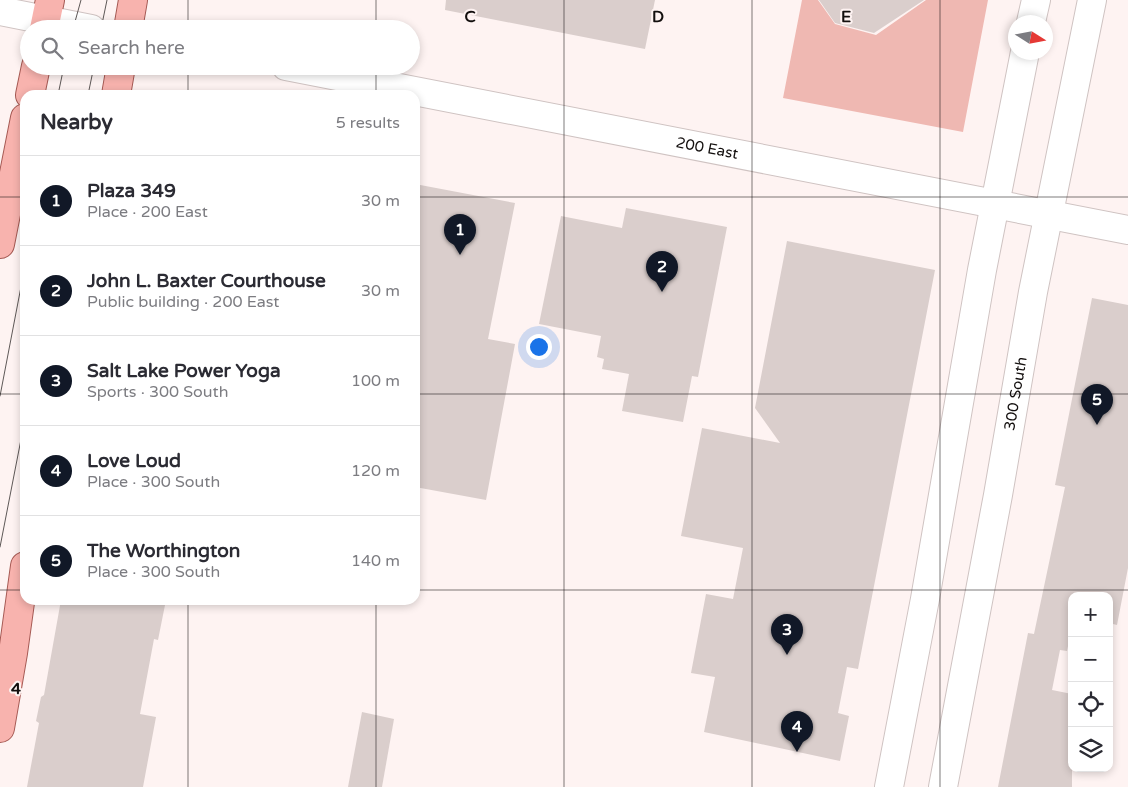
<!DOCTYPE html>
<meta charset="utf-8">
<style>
:root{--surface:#fff;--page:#f7f7f7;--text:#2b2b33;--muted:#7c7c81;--line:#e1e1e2;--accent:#111827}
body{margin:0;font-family:"Varela Round",sans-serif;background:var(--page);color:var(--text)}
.controls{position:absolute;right:15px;bottom:15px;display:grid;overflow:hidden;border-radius:10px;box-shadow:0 2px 8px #0003}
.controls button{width:45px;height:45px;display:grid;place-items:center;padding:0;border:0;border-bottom:1px solid var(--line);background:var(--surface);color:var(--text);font:25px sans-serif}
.compass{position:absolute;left:1008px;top:15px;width:45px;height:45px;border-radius:50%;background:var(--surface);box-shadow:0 2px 8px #0003;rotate:101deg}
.you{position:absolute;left:538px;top:346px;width:18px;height:18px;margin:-12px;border:4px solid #fff;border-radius:50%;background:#1a73e8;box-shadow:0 0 0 8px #1a73e833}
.badge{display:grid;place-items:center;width:32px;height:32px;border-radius:50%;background:var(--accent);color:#fff;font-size:16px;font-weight:700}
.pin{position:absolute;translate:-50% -41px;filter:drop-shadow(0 1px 2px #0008)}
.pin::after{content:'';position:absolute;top:26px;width:18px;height:15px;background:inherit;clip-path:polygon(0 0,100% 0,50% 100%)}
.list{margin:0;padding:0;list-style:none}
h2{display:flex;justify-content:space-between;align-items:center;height:65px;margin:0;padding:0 20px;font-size:21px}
h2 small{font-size:16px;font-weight:400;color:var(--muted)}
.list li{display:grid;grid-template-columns:32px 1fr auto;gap:15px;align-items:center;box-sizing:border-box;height:90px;padding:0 20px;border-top:1px solid var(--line)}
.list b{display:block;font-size:19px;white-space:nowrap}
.list p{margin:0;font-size:16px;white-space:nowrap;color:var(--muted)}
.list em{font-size:16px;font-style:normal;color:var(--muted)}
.icon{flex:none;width:28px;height:28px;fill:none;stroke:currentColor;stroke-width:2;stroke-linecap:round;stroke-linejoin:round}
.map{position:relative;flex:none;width:1128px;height:787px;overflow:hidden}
.search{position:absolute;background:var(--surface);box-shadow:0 2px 8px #0003;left:20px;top:20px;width:400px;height:55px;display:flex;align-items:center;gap:12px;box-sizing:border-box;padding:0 18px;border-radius:28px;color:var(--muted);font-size:19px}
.panel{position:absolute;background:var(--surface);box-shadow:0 2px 8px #0003;left:20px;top:90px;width:400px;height:515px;border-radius:15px}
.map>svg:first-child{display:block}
</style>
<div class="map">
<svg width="1128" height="787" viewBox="0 0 1128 787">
<rect width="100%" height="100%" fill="#fef3f2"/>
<path fill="#efb8b2" d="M 802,0 L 818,0 L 835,24 L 876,35 L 926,0 L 988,0 L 963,132 L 783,98 Z"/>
<g fill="#dacecc">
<path d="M 446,0 L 655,0 L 645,49 L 445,10 Z"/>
<path d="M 819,0 L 924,0 L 874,33 L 835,23 Z"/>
<path d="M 415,184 L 515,203 L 488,339 L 515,344 L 486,500 L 415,487 Z"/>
<path d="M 626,208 L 727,227 L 698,377 L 692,376 L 683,422 L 622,411 L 629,374 L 602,369 L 604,359 L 597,357 L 601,336 L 539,324 L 561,216 L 622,228 Z"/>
<path d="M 787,241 L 935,270 L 858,669 L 847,667 L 838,713 L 849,716 L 840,761 L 704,732 L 715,677 L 691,673 L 706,594 L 733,599 L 743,548 L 681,536 L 702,428 L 780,443 L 755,408 Z"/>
<path d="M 1092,298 L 1128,305 L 1128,568 L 1117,625 L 1109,623 L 1109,596 L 1072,596 L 1072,627 L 1067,651 L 1060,650 L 1052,690 L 1072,694 L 1072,787 L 998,787 L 1028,633 L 1034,634 L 1065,487 L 1055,485 Z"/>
<path d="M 61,600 L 166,600 L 158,640 L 154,639 L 140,714 L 156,717 L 143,787 L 27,787 L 39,723 L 36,721 L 41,697 L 44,695 Z"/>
<path d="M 362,712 L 394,719 L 382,787 L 348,787 Z"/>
</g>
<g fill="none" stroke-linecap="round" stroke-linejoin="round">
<defs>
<g id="secondary">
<path d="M 0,11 L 91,29"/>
<path d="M 1031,22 L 1036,0"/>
<path id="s1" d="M 286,66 L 1128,230"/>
<path d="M 889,787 L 925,599 L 982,270 L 1025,52"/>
<path id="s2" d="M 943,787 L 998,495 L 1033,292 L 1092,0"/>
</g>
<g id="primary">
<path d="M 44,29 L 50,0"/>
<path d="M 128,29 L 133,0"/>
<path d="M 30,95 L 36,66"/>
<path d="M 116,95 L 121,66"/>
<path d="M 0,244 L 25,118"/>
<path d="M 0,728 L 13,653 L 25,566"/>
</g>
</defs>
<use href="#secondary" stroke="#cfc3c2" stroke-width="30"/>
<use href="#primary" stroke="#a55953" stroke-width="30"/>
<use href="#secondary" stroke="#fff" stroke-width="28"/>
<use href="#primary" stroke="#f8b3ae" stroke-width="28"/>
<g stroke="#5e5857" stroke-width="1">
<path d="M 73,29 L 81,0"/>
<path d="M 101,29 L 107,0"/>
<path d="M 58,95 L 64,66"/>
<path d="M 88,95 L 94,66"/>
<path d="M 0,396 L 25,266"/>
<path d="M 0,547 L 25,419"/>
</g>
</g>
<path fill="none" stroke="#130f0e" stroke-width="1" stroke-opacity="0.55" d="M 188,0 L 188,29M 376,0 L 376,29M 564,0 L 564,787M 752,0 L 752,787M 940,0 L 940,787M 188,66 L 188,95M 376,66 L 376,95M 0,197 L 25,197M 415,197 L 1128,197M 0,394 L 25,394M 415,394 L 1128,394M 0,590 L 25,590M 415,590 L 1128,590M 188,600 L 188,787M 376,600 L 376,787"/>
<g text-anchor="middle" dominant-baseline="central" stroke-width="4" stroke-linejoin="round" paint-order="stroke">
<g font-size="15" fill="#130f0e" stroke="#fef3f2">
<text stroke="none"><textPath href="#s1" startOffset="429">200 East</textPath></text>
<text stroke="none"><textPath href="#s2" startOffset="400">300 South</textPath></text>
</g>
</g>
<g font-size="16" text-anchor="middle" font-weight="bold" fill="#130f0e" stroke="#fef3f2" stroke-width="4" stroke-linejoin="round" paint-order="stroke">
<text x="470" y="22">C</text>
<text x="658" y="22">D</text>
<text x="846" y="22">E</text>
<text x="16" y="694">4</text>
</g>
</svg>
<div class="controls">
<button>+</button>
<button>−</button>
<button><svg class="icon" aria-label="locate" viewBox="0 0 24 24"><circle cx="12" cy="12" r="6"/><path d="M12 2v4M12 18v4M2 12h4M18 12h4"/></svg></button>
<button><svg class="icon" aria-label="layers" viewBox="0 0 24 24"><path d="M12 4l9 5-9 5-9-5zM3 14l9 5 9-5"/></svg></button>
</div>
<svg class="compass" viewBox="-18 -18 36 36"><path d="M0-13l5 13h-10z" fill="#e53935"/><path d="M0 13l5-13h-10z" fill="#7c7c81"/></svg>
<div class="you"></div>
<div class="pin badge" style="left:460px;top:255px">1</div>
<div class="pin badge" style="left:662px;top:292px">2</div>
<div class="pin badge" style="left:787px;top:655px">3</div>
<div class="pin badge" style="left:797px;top:752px">4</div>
<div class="pin badge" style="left:1097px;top:425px">5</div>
<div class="search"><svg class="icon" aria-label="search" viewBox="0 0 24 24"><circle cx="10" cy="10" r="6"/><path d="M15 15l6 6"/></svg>Search here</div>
<section class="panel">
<h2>Nearby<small>5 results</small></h2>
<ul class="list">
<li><span class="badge">1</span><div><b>Plaza 349</b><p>Place · 200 East</p></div><em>30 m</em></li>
<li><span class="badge">2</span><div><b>John L. Baxter Courthouse</b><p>Public building · 200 East</p></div><em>30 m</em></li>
<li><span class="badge">3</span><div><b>Salt Lake Power Yoga</b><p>Sports · 300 South</p></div><em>100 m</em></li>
<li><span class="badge">4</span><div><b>Love Loud</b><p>Place · 300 South</p></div><em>120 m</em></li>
<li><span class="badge">5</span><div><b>The Worthington</b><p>Place · 300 South</p></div><em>140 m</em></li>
</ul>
</section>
</div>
